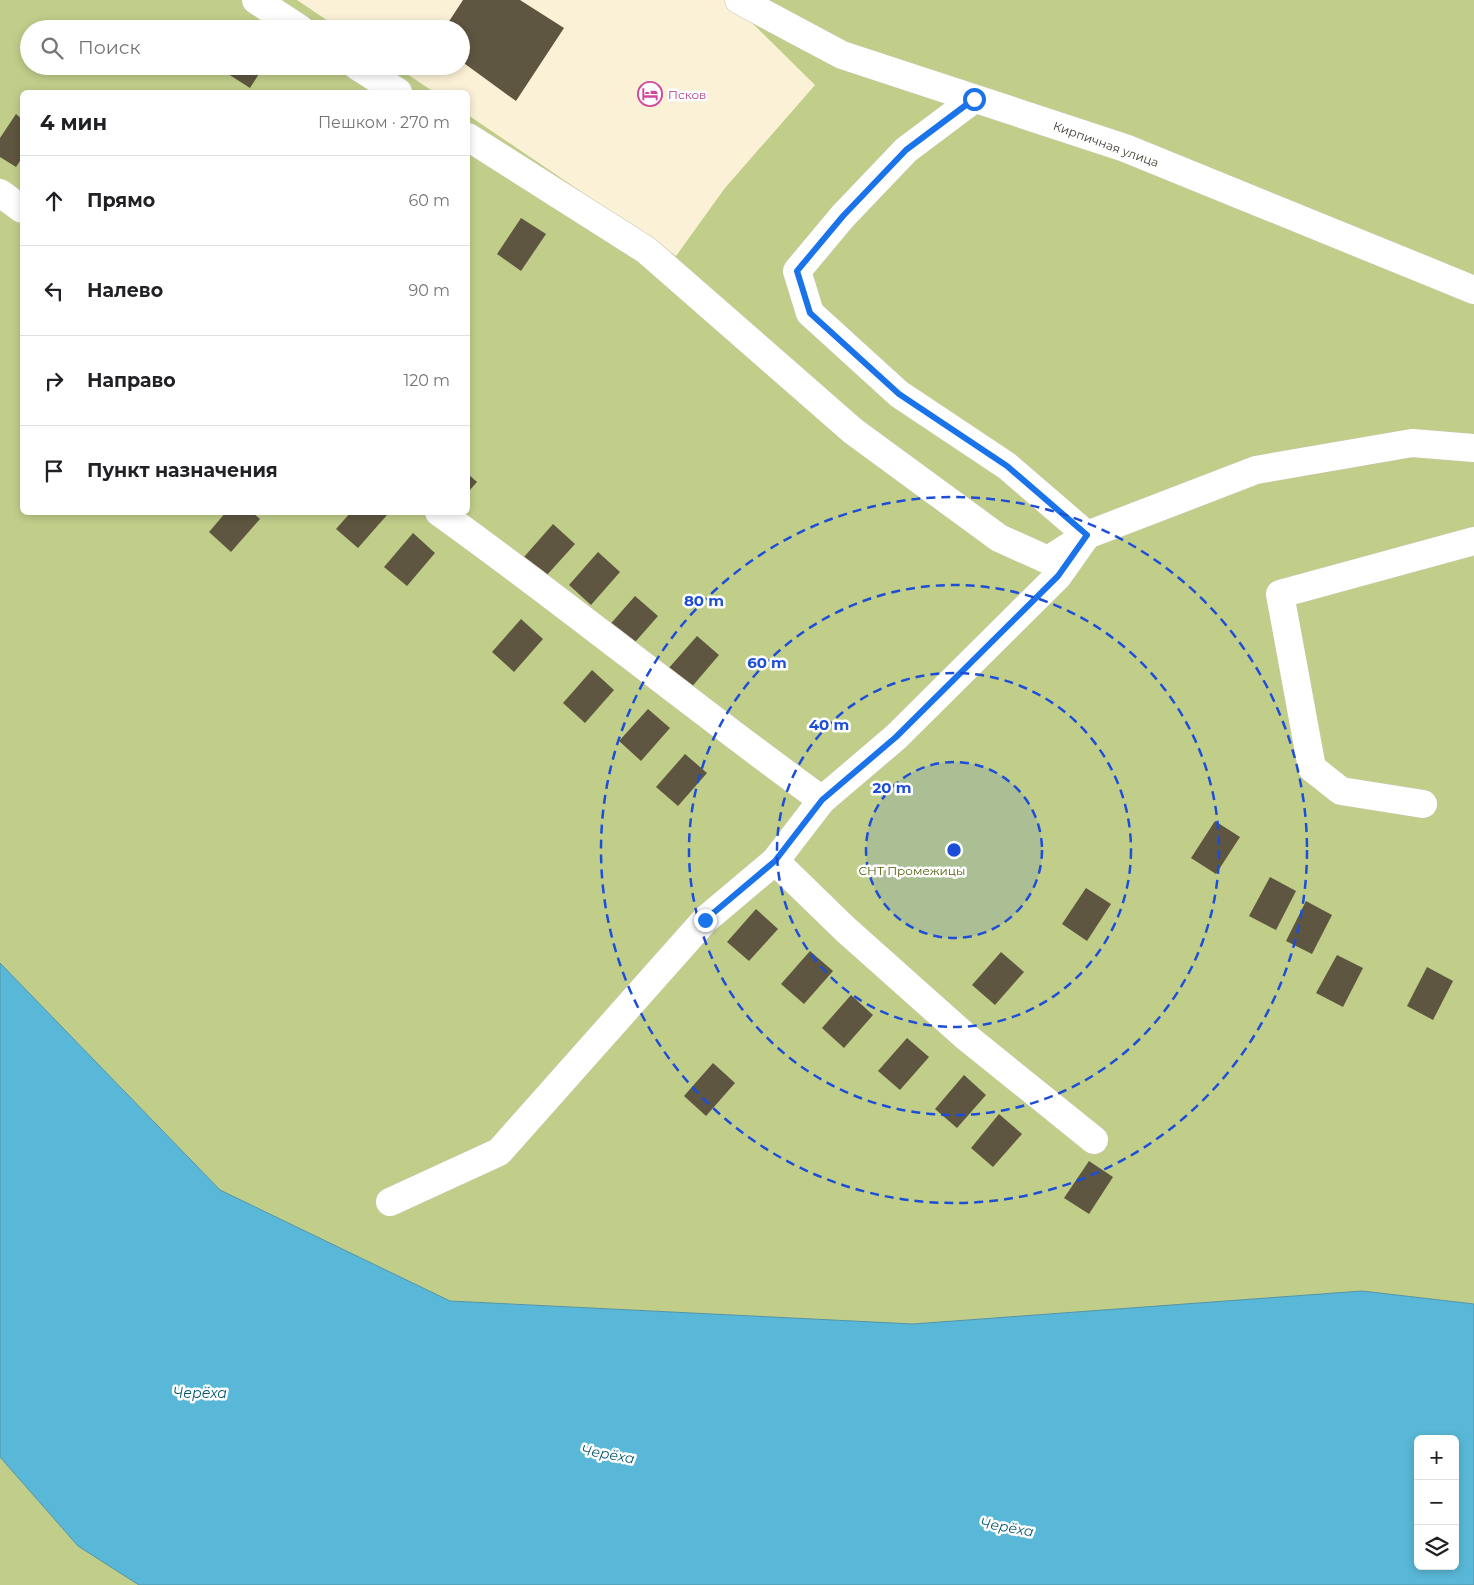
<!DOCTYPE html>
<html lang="ru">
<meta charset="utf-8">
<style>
:root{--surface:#fff;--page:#f2f2f2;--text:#202124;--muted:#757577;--line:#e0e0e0}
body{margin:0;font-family:Montserrat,sans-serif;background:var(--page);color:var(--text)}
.controls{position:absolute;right:15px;bottom:15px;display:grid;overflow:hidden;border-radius:8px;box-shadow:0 2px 8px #0003}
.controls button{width:45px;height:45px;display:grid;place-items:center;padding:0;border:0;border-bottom:1px solid var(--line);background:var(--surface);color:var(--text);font:25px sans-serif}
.stop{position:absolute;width:15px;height:15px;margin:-11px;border:4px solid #1a73e8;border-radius:50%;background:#fff}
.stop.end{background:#1a73e8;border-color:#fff;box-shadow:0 1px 5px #0008}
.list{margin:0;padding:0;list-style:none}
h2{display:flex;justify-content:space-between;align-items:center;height:65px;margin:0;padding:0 20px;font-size:21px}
h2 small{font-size:16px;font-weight:400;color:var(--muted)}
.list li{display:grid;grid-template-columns:32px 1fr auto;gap:15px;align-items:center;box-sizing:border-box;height:90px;padding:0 20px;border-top:1px solid var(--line)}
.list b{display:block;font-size:19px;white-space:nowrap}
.list em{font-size:16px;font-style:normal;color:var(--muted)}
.icon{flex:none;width:28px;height:28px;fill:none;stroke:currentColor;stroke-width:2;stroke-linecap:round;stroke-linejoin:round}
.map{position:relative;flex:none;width:1474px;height:1585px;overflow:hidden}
.search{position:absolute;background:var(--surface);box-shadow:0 2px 8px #0003;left:20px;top:20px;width:450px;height:55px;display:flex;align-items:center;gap:12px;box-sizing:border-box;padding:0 18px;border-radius:28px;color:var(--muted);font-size:19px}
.panel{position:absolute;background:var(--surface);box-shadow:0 2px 8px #0003;left:20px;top:90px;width:450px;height:425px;border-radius:8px}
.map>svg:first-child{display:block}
</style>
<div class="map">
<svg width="1474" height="1585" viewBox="0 0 1474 1585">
<rect width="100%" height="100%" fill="#fbf1d7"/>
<g fill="#c0ce8a">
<path d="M 0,0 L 297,0 L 340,29 L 29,29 L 29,66 L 395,66 L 434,92 L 22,92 L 22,512 L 468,512 L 468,115 L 676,256 L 725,188 L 815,85 L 737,8 L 741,0 L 1474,0 L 1474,1304 L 1362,1291 L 913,1324 L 450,1301 L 220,1190 L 0,963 Z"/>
<path d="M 0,1457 L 78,1546 L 139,1585 L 0,1585 Z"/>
</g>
<path fill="#59b8d7" stroke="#5293a6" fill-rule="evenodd" d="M 0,963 L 220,1190 L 450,1301 L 913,1324 L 1362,1291 L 1474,1304 L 1474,1585 L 139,1585 L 78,1546 L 0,1457 ZM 1418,1439 L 1455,1439 L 1455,1566 L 1418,1566 Z"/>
<g fill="#5e5640">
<path d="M 463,0 L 520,0 L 564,28 L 516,101 L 461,61 L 461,29 L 444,29 Z"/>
<path d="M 229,66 L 264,66 L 250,88 L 225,72 Z"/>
<path d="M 16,114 L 22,119 L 22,158 L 16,167 L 0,157 L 0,138 Z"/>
<path d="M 521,218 L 546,234 L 521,271 L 497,254 Z"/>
<path d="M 468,474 L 477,482 L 468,492 Z"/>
<path d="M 226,512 L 252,512 L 260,519 L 231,552 L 209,532 Z"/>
<path d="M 351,512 L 384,512 L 387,515 L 358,548 L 336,529 Z"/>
<path d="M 553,524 L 575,544 L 546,576 L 524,557 Z"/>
<path d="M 413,533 L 435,553 L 407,586 L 384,567 Z"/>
<path d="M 598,552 L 620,572 L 591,605 L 569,585 Z"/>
<path d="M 635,596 L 658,616 L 629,649 L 606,629 Z"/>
<path d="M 521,619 L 543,639 L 514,672 L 492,652 Z"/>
<path d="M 697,636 L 719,655 L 690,689 L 668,669 Z"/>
<path d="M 592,670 L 614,690 L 585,723 L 563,703 Z"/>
<path d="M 648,709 L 670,728 L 641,761 L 619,741 Z"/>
<path d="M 685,754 L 707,773 L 678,806 L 656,787 Z"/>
<path d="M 1215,821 L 1240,837 L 1216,874 L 1191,858 Z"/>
<path d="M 1270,877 L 1296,891 L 1276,930 L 1249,916 Z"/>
<path d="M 1086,888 L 1111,904 L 1087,941 L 1062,924 Z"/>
<path d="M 1306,901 L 1332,915 L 1312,954 L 1286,941 Z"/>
<path d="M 756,909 L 778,929 L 749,961 L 727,942 Z"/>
<path d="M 810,951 L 833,971 L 804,1004 L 781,984 Z"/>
<path d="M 1001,952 L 1024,972 L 995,1005 L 972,985 Z"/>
<path d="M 1337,955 L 1363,968 L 1343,1007 L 1316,993 Z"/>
<path d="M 1427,967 L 1453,981 L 1433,1020 L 1407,1006 Z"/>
<path d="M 851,995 L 873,1015 L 844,1048 L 822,1028 Z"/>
<path d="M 907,1038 L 929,1057 L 900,1090 L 878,1071 Z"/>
<path d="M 713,1063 L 735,1083 L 706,1116 L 684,1096 Z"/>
<path d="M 964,1075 L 986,1095 L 957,1128 L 935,1109 Z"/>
<path d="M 999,1114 L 1022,1134 L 993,1167 L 971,1148 Z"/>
<path d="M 1089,1161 L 1113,1177 L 1089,1214 L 1064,1198 Z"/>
</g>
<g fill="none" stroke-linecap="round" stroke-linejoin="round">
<defs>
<g id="minor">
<path d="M 256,0 L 300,29"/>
<path d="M 739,0 L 842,55 L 1125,148 L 1474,290"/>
<path d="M 357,66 L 398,92"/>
<path d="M 468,137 L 646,250 L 853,431 L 999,538 L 1048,560 L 1087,535 L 1007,466 L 899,394 L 810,313 L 797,271 L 843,216 L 906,150 L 974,99"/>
<path d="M 0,193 L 22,209"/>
<path d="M 439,512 C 569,605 693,707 822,800"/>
<path d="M 1423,804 L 1341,791 L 1312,768 L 1280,594 L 1474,541"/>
<path d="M 775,861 L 845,929 L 965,1036 L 1094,1140"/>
<path d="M 390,1202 L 499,1152 L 705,920 L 775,861 L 822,800 L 896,737 L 1058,576 L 1087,535 L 1256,470 L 1412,443 L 1474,448"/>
</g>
</defs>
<use href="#minor" stroke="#cec5ac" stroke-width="29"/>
<use href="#minor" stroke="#fff" stroke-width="28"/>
</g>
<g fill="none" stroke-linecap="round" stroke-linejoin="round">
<path stroke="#1a73e8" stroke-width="6" d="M 705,920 L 775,861 L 822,800 L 896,737 L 1058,576 L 1087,535 L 1007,466 L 899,394 L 810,313 L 797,271 L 843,216 L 906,150 L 974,99"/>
</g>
<circle cx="954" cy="850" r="88" fill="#1d4ed8" fill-opacity=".12"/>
<g fill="none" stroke="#1d4ed8" stroke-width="2.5" stroke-dasharray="9 6">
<circle cx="954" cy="850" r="88"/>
<circle cx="954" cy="850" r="177"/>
<circle cx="954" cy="850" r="265"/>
<circle cx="954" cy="850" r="353"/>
</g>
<defs>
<symbol id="hotel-ring" viewBox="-11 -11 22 22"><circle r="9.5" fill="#fff" stroke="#d1479c" stroke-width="1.5"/><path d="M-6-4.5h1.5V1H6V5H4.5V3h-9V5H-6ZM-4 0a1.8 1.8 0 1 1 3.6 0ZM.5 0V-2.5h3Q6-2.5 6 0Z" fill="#d1479c"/></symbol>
</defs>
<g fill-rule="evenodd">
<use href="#hotel-ring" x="636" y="80" width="28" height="28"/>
</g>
<g text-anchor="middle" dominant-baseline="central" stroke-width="5" stroke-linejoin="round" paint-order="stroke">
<g font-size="12" fill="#b23c85" stroke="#fff" text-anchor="start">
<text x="668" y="94">Псков</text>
</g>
<g font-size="12" fill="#403d33" stroke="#fff">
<text transform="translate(1106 144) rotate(20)">Кирпичная улица</text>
</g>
<g font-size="12" fill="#535f06" stroke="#fff">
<text x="912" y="870">СНТ Промежицы</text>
</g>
<g font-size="14" font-style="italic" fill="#04586e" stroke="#fff">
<text x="200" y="1393">Черёха</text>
<text transform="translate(608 1454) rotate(10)">Черёха</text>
<text transform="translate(1007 1527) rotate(10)">Черёха</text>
</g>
</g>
<circle cx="954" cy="850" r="8" fill="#1d4ed8" stroke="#fff" stroke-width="2.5"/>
<g font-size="15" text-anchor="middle" font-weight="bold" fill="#1d4ed8" stroke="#fff" stroke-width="5" stroke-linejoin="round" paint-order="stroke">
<text x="704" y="606">80 m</text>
<text x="767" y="668">60 m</text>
<text x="829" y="730">40 m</text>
<text x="892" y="793">20 m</text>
</g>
</svg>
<div class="controls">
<button>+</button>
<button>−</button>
<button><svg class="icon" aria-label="layers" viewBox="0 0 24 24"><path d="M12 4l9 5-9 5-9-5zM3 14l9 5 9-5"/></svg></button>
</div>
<div class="stop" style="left:974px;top:99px"></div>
<div class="stop end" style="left:705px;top:920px"></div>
<div class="search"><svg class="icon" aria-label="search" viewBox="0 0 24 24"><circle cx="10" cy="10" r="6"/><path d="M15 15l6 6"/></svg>Поиск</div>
<section class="panel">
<h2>4 мин<small>Пешком · 270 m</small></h2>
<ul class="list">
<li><svg class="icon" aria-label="ahead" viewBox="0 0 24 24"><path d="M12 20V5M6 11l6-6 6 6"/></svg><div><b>Прямо</b></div><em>60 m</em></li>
<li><svg class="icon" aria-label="left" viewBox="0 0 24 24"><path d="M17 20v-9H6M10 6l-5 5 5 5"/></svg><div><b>Налево</b></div><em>90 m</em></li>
<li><svg class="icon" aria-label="right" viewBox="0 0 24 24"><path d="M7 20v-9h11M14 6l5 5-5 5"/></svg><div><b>Направо</b></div><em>120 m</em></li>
<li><svg class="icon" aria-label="arrive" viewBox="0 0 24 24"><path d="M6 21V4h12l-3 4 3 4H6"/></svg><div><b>Пункт назначения</b></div></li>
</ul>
</section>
</div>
